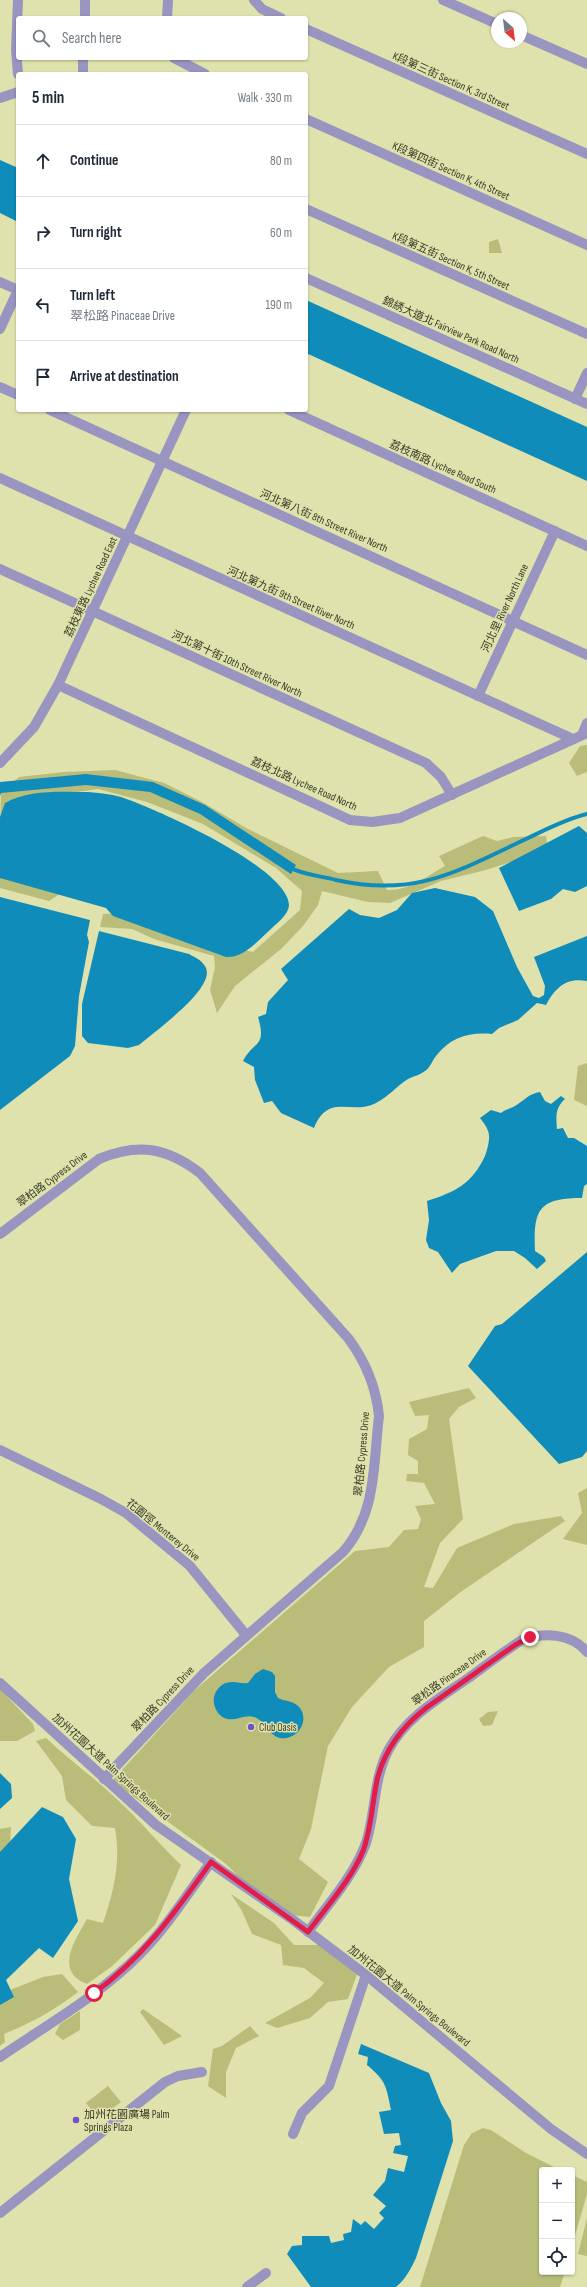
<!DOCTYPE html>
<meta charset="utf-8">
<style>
:root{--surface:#fff;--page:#f6f6f7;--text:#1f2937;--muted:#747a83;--line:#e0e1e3}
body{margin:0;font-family:"Sofia Sans Condensed","Noto Sans TC",sans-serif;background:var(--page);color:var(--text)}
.controls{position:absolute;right:12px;bottom:12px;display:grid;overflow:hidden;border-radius:4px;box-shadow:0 1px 3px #0004}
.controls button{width:36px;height:36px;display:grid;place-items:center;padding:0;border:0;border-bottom:1px solid var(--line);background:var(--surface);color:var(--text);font:20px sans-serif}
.compass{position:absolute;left:491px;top:12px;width:36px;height:36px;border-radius:50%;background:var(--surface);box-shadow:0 1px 3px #0004;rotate:152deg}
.stop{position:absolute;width:12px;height:12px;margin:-9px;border:3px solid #e11d48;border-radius:50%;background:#fff}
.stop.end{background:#e11d48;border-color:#fff;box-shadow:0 1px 4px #0008}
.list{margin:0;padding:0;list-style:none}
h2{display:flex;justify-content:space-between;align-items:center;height:52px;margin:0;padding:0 16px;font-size:17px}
h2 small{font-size:13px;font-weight:400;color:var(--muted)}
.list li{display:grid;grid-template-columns:26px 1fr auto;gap:12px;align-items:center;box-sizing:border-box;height:72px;padding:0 16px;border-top:1px solid var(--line)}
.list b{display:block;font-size:15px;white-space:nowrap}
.list p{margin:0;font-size:13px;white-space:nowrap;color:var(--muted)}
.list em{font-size:13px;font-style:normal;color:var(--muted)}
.icon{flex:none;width:22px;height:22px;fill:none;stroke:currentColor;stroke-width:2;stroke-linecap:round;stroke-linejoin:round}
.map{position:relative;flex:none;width:587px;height:2287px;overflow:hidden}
.search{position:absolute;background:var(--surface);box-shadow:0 1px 3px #0004;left:16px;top:16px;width:292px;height:44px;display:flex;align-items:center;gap:10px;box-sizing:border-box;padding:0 14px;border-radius:4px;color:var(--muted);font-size:15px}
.panel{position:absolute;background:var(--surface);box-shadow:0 1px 3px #0004;left:16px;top:72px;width:292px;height:340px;border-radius:4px}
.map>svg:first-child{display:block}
</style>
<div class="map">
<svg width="587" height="2287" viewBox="0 0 587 2287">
<rect width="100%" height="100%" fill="#dfe2ac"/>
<g fill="#b9bd79">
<path d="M 498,239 L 502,253 L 489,253 L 489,242 Z"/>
<path d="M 587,745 L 587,772 L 577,776 L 569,763 L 580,746 Z"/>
<path d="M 115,770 L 164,783 L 202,802 L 248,829 L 338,873 L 378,871 L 387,890 C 411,890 425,877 445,866 L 439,856 L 483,836 L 497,841 L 513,837 L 546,836 L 548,850 L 486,870 L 441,881 L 390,903 L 368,902 L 322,891 L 318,905 L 303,926 L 281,949 L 235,986 L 217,1013 L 210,990 L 215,967 L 214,956 L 154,939 L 132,929 L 100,927 L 103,914 L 126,913 L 233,948 L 253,952 L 300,910 L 302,891 L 276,868 L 203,824 L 147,802 L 98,789 L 36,798 L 0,830 L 1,793 L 19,777 L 64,772 Z"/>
<path d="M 0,870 L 69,888 L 49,901 L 0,888 Z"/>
<path d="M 587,1063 L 587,1106 L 574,1100 L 578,1066 Z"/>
<path d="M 469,1388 L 476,1398 L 459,1407 L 449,1419 L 463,1519 L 440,1543 L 424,1587 L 433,1588 L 457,1548 L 514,1524 L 561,1516 L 565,1521 L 462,1591 L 424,1621 L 424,1647 L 389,1667 L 352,1707 L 328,1746 L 311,1829 L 299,1859 L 328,1882 L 310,1917 L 289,1915 L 239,1877 L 226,1864 L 112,1781 L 195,1690 L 355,1551 L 389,1547 L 404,1530 L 418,1529 L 421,1519 L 415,1506 L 435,1504 L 424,1483 L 406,1481 L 407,1474 L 418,1474 L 418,1461 L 408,1455 L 409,1439 L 427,1429 L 429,1415 L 415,1416 L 409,1402 Z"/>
<path d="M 587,1488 L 587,1545 L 563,1539 L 582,1513 L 578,1493 Z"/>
<path d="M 0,1689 L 33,1724 L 35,1731 L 17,1741 L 0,1741 Z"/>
<path d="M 498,1711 L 492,1725 L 483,1726 L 479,1719 L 488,1712 Z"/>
<path d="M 46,1738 C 71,1762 99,1781 123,1805 C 143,1824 161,1846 181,1865 L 155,1925 L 111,1967 L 87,1984 C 53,1971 76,1939 87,1919 L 103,1923 C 114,1891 121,1861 115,1828 L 92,1826 L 66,1800 L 62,1776 L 36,1741 Z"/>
<path d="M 11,1827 L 10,1849 L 0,1860 L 0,1829 Z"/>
<path d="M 231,1894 L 274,1923 L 294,1945 L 323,1945 L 359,1969 L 348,1999 L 328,2002 L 310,2018 L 277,2028 L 265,2023 L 310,1998 L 324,1983 L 304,1968 L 283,1965 L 281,1945 L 252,1934 L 242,1911 Z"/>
<path d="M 62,1974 L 78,1992 C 55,2010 31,2023 4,2034 L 5,2042 L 0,2046 L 0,1994 L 43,1977 Z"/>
<path d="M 143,2009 L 182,2036 L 164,2045 L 140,2012 Z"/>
<path d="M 80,2011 L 80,2030 L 63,2040 L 55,2034 L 60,2024 Z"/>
<path d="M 250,2026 L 259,2036 L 236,2048 L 226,2072 L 226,2098 L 208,2086 L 213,2049 L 222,2046 Z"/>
<path d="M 108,2086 L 121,2102 L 99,2119 L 86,2103 Z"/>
<path d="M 483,2128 L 491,2130 L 526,2153 L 560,2170 L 542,2170 L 542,2272 L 565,2272 L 560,2287 L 420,2287 L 464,2145 L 472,2133 Z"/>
<path d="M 572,2175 L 587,2182 L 587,2194 L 572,2246 Z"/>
<path d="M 587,2218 L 587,2256 L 578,2254 Z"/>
</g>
<g fill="#0f8cba">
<path d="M 0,160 L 18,168 L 18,222 L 0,213 Z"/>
<path d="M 306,300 L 587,427 L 587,481 L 306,353 Z"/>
<path d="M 86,774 L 153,782 L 205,805 L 296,865 L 291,874 L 200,814 L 150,792 L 86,785 L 1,793 L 0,796 L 0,782 Z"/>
<path d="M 88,792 C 99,793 110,794 121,797 C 154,808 288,867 289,905 C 289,914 277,923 271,929 C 258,940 245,958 226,957 L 113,916 L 106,908 L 0,878 L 0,817 L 5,803 C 29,789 62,792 88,792 Z"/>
<path d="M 579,826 L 587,833 L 587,886 L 575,892 L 563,889 L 551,899 L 519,911 L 499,868 Z"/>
<path d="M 435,888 L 475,897 L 493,911 L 517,967 L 533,996 L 539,998 L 544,995 L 545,986 L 534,957 L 587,936 L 587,981 C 566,977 555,988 546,1005 L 537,1003 L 518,1020 L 499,1028 L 492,1034 C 469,1032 451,1037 436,1056 C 432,1061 430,1068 425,1071 C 420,1075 414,1076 408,1079 C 397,1086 388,1097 376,1103 C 351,1116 329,1092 314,1128 L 281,1113 L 272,1101 L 264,1103 L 255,1080 L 254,1067 L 243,1061 C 254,1040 267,1048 258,1017 L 266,1014 L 268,1002 L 288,980 L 281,969 L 349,909 L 360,915 L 379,918 L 397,910 L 412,893 Z"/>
<path d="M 0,897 L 90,920 L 87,935 L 89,942 L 79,996 L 75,1046 L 70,1056 L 0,1110 Z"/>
<path d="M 99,931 L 189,954 C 196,958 202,960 206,968 C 215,989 154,1032 139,1045 L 128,1048 L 88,1043 L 82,1036 L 82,1004 Z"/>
<path d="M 540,1092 L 545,1101 L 551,1104 L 561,1096 L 565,1099 C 555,1108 556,1117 557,1129 L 563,1128 L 568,1138 L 574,1138 L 587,1146 L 587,1184 L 584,1186 L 582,1198 C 539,1198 533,1209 535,1251 L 544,1257 L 546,1261 L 537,1269 L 525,1258 L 514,1251 L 496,1251 L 460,1264 L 452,1273 L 438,1252 L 429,1248 L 426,1240 L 429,1220 L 427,1201 C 455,1192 472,1184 485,1156 C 487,1150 491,1138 488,1131 C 487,1127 483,1122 480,1118 L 491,1110 L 501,1113 C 506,1109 513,1108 518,1104 C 527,1098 529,1094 540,1092 Z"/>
<path d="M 587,1252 L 587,1451 L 582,1457 L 559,1464 L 468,1366 L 495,1326 L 502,1324 Z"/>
<path d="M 263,1669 L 272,1672 L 275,1676 L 275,1692 L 278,1698 C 286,1702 294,1700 300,1708 C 310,1722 296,1741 280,1738 C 268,1735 266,1721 254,1717 C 245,1714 237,1721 227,1719 C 221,1717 217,1713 215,1707 C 210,1695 220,1681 233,1682 C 238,1682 242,1684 248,1683 L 255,1674 Z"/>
<path d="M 0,1773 L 11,1784 L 12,1798 L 0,1809 Z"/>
<path d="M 42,1807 L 63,1817 L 76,1839 L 69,1879 L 78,1921 L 53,1958 L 39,1948 L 6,1980 L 14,1997 L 0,2005 L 0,1852 Z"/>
<path d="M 361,2044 L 429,2073 L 441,2103 L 451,2121 L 453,2141 L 416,2258 C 411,2268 406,2279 396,2287 L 311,2287 L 287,2254 L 292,2246 L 302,2245 L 302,2236 L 329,2236 L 331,2243 L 344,2240 L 343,2234 L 351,2232 L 353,2219 L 361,2225 L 365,2221 L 374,2229 L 384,2218 L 379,2213 L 386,2206 L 373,2195 L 385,2181 L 388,2168 L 404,2172 L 408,2156 L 393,2153 L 395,2146 L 401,2145 L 399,2133 L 384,2134 L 379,2112 L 391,2110 C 386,2085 386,2081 367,2065 L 368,2057 L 358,2054 Z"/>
</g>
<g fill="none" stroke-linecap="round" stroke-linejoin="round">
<path stroke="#0f8cba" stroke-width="4" d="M 289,867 C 302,875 322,876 336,880 C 416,898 458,871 528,838 C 547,829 566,819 587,814"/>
<g stroke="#9a94c1" stroke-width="10">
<path d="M 18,0 L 16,50 L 18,74"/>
<path d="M 254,0 L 262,9 L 281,18"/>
<path d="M 443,0 L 497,24"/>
<path d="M 85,18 L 85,0"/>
<path d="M 167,18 L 168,0"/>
<path d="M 306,29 L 587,154"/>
<path d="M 521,35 L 587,64"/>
<path d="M 174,58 L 205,74"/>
<path d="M 83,74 L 83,58"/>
<path d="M 0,98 L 18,92"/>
<path d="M 306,119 L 587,245"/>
<path d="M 306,209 L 587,334"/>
<path d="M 306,278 L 587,404"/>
<path d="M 0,282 L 18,290"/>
<path d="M 0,329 L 18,290"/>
<path d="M 0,387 L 18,395"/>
<path d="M 575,399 L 587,373"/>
<path d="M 50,410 L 587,655"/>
<path d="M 289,410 L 587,546"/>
<path d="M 0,478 L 573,739"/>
<path d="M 0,569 L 426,763 L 441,777 L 452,795"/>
<path d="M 58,685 L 350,820 L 372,822 L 400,818 L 587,733"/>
<path d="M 478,696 L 555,531"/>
<path d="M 582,735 L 587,723"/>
<path d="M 0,763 L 34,727 L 58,685 L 186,410"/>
<path d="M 0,1234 L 99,1159 C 138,1143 166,1147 200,1173 L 348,1338 C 366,1362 376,1386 379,1416 C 373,1465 377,1513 343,1552 L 204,1673 L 104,1779"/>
<path d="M 0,1450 L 101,1499 L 126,1513 L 190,1566 L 246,1635"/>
<path d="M 0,1683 L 156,1825 L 293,1920 L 366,1975 L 551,2129 L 587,2154"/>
<path d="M 308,1932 C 328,1904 354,1876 366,1843 C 376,1812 373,1778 389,1749 C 407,1717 438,1699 467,1679 C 485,1666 503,1652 522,1640 C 544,1632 571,1633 587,1652"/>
<path d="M 0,2057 C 47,2025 100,1995 140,1954 C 167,1927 188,1893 211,1862"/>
<path d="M 293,2134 L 302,2113 L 329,2086 L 366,1975"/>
<path d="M 0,2213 L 165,2082 L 178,2076 L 202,2072"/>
<path d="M 247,2287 L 266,2273"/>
</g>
</g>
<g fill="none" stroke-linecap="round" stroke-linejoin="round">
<path stroke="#e11d48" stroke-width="5" d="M 94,1993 C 145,1956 175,1912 211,1862 L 308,1932 C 327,1906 351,1880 363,1851 C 372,1827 372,1801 378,1776 C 386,1748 403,1726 426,1708 L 515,1645 L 530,1637"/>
</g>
<g fill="#7051ca" stroke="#dfe2ac" stroke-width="1.5">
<circle cx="251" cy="1727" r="4"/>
<circle cx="76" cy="2120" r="4"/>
</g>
<g text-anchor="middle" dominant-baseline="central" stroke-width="3" stroke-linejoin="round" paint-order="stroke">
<g font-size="11" fill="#393b25" stroke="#dfe2ac">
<text transform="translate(451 81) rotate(24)">K段第三街 Section K, 3rd Street</text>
<text transform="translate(451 171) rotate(24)">K段第四街 Section K, 4th Street</text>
<text transform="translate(451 261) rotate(24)">K段第五街 Section K, 5th Street</text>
<text transform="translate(451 330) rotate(24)">錦綉大道北 Fairview Park Road North</text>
<text transform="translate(443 467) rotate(24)">荔枝南路 Lychee Road South</text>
<text transform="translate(324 521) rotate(24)">河北第八街 8th Street River North</text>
<text transform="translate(91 587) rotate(-65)">荔枝東路 Lychee Road East</text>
<text transform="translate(291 598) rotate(24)">河北第九街 9th Street River North</text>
<text transform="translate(505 608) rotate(-65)">河北里 River North Lane</text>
<text transform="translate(237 664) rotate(25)">河北第十街 10th Street River North</text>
<text transform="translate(304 784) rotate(24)">荔枝北路 Lychee Road North</text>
<text transform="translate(52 1179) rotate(-37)">翠柏路 Cypress Drive</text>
<text transform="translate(362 1454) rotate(-85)">翠柏路 Cypress Drive</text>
<text transform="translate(163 1530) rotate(39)">花園徑 Monterey Drive</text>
<text transform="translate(449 1677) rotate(-36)">翠松路 Pinaceae Drive</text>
<text transform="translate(163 1699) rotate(-47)">翠柏路 Cypress Drive</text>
<text transform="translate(111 1767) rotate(42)">加州花園大道 Palm Springs Boulevard</text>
<text transform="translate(409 1996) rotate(39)">加州花園大道 Palm Springs Boulevard</text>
</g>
<g font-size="11" fill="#393b25" stroke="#dfe2ac" text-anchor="start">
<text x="259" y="1727">Club Oasis</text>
<text x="84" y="2114">加州花園廣場 Palm<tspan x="84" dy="13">Springs Plaza</tspan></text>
</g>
</g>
</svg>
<div class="controls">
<button>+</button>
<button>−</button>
<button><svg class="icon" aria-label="locate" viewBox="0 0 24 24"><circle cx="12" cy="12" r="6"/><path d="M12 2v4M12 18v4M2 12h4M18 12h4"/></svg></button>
</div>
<svg class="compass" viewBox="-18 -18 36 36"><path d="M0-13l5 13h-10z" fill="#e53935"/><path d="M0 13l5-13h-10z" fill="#747a83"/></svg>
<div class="stop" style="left:94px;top:1993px"></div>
<div class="stop end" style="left:530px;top:1637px"></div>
<div class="search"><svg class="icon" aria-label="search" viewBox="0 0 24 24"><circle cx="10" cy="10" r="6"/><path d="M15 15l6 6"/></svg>Search here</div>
<section class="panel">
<h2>5 min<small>Walk · 330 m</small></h2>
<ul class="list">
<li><svg class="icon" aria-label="ahead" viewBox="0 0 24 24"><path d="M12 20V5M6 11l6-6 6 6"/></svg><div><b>Continue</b></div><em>80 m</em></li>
<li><svg class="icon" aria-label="right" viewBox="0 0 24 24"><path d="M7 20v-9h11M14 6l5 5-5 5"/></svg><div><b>Turn right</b></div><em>60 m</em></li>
<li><svg class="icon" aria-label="left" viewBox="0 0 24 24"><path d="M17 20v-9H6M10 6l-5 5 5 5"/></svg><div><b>Turn left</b><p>翠松路 Pinaceae Drive</p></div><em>190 m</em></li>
<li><svg class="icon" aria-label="arrive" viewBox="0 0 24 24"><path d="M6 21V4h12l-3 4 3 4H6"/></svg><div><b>Arrive at destination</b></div></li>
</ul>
</section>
</div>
